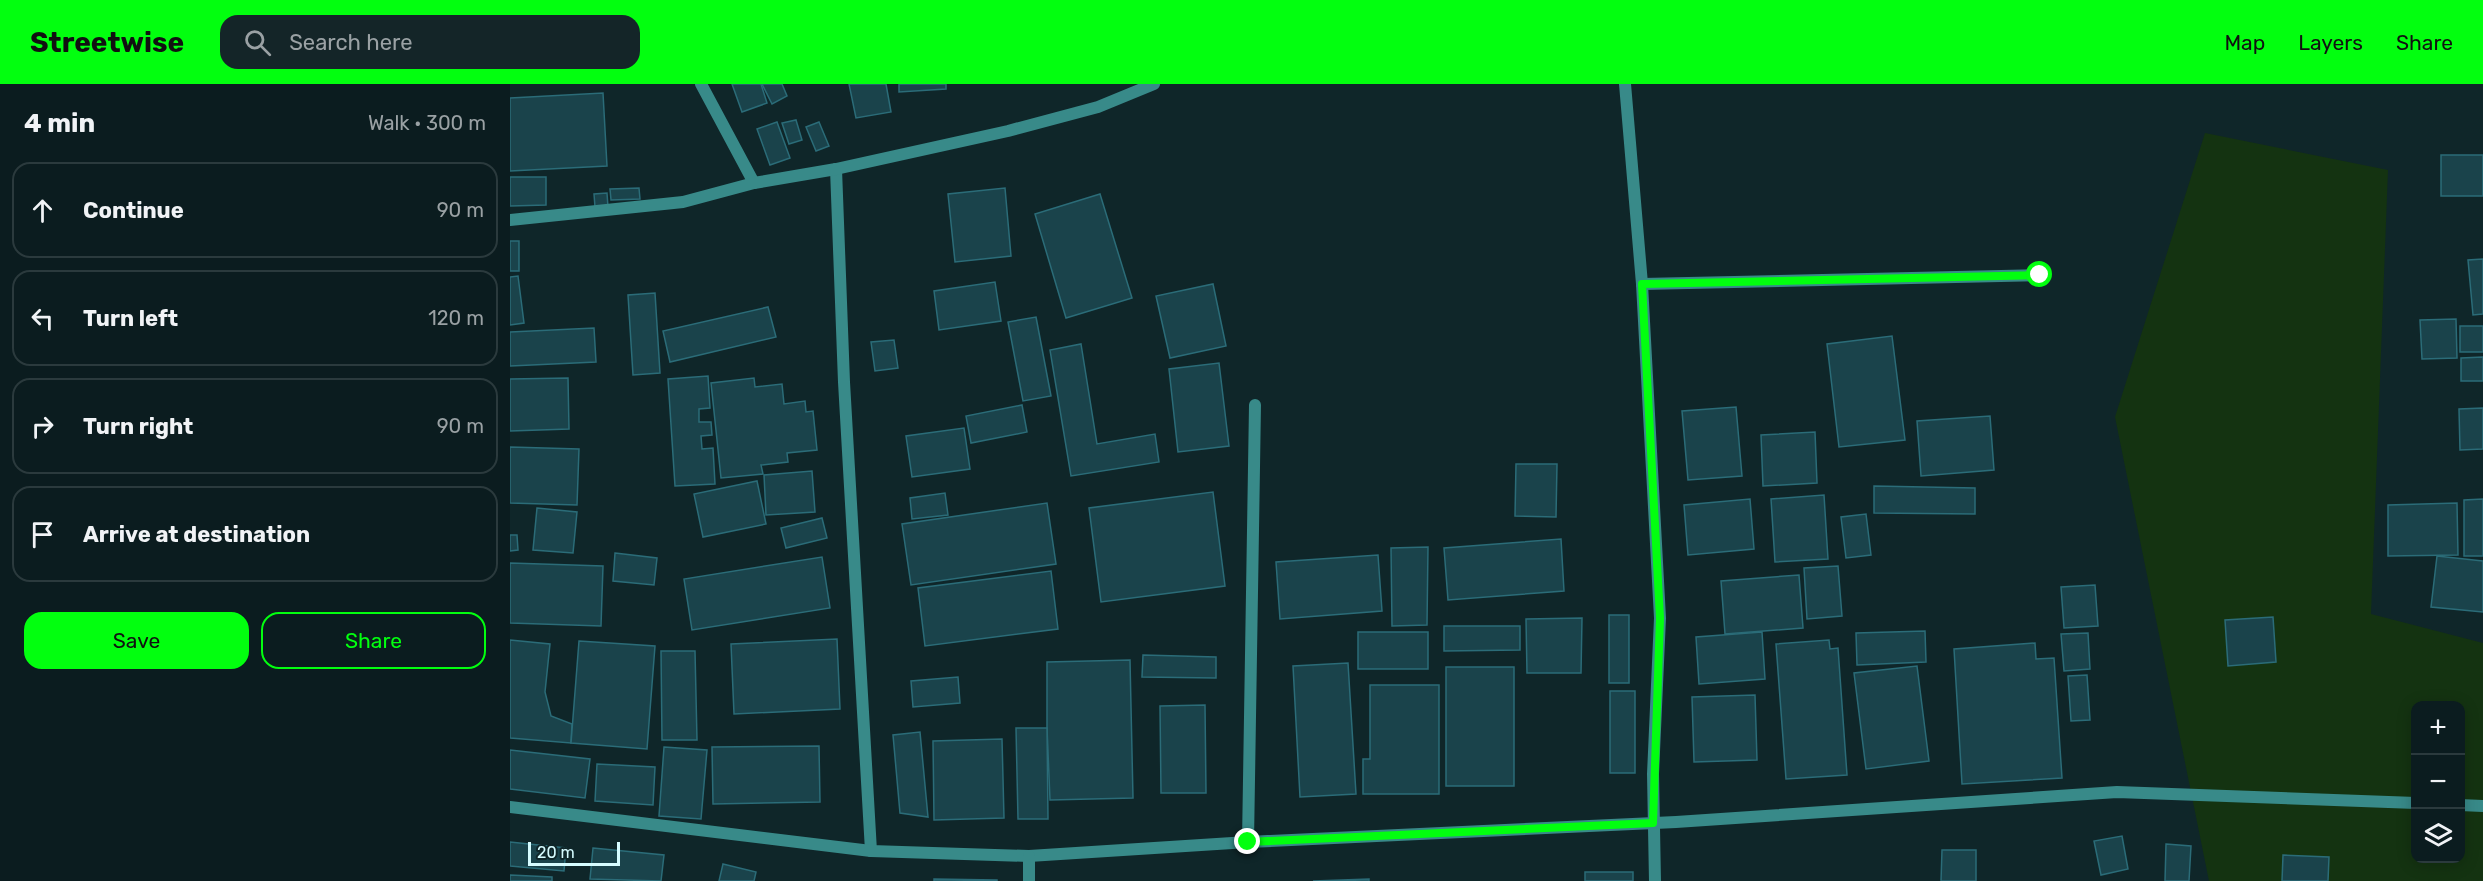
<!DOCTYPE html>
<meta charset="utf-8">
<style>
:root{--surface:#0b1c1f;--page:#142528;--text:#f1f3f6;--muted:#9aa1a4;--line:#2b3a3d;--accent:#02ff0f}
body{margin:0;font-family:Rubik,sans-serif;background:var(--page);color:var(--text)}
.controls{position:absolute;right:18px;bottom:18px;display:grid;overflow:hidden;border-radius:12px;box-shadow:0 3px 15px #0003}
.controls button{width:54px;height:54px;display:grid;place-items:center;padding:0;border:0;border-bottom:2px solid var(--line);background:var(--surface);color:var(--text);font:30px sans-serif}
.scale{position:absolute;left:18px;bottom:15px;width:92px;box-sizing:border-box;padding-left:6px;border:3px solid #d6fcff;border-top:0;font-size:16px;line-height:21px;white-space:nowrap;color:#d6fcff;-webkit-text-stroke:4px #0f2629;paint-order:stroke}
.stop{position:absolute;width:18px;height:18px;margin:-14px;border:4px solid #02ff0f;border-radius:50%;background:#fff}
.stop.end{background:#02ff0f;border-color:#fff;box-shadow:0 2px 6px #0008}
.list{margin:0;padding:0;list-style:none}
h2{display:flex;justify-content:space-between;align-items:center;height:78px;margin:0;padding:0 24px;font-size:26px}
h2 small{font-size:20px;font-weight:400;color:var(--muted)}
.list li{display:grid;grid-template-columns:39px 1fr auto;gap:18px;align-items:center;box-sizing:border-box;height:96px;margin:0 12px 12px;padding:0 12px;border:2px solid var(--line);border-radius:18px}
.list b{display:block;font-size:22px;white-space:nowrap}
.list em{font-size:20px;font-style:normal;color:var(--muted)}
.actions{display:flex;gap:12px;padding:18px 24px}
.actions a{flex:1;padding:14px 0;border:2px solid var(--accent);border-radius:18px;text-align:center;font-size:21px;color:var(--accent)}
.actions .main{background:var(--accent);color:#111}
.icon{flex:none;width:33px;height:33px;fill:none;stroke:currentColor;stroke-width:2;stroke-linecap:round;stroke-linejoin:round}
.map{position:relative;flex:none;width:1973px;height:797px;overflow:hidden}
header{display:flex;align-items:center;gap:36px;box-sizing:border-box;height:84px;padding:0 30px;background:var(--accent);color:#111}
header strong{font-size:28px}
nav{display:flex;gap:33px;margin-inline-start:auto;font-size:21px}
.search{width:420px;height:54px;background:var(--page);display:flex;align-items:center;gap:15px;box-sizing:border-box;padding:0 21px;border-radius:18px;color:var(--muted);font-size:22px}
main{display:flex}
aside{flex:1;background:var(--surface)}
.map>svg:first-child{display:block}
</style>
<header>
<strong>Streetwise</strong>
<div class="search"><svg class="icon" aria-label="search" viewBox="0 0 24 24"><circle cx="10" cy="10" r="6"/><path d="M15 15l6 6"/></svg>Search here</div>
<nav><a>Map</a><a>Layers</a><a>Share</a></nav>
</header>
<main>
<aside>
<h2>4 min<small>Walk · 300 m</small></h2>
<ul class="list">
<li><svg class="icon" aria-label="ahead" viewBox="0 0 24 24"><path d="M12 20V5M6 11l6-6 6 6"/></svg><div><b>Continue</b></div><em>90 m</em></li>
<li><svg class="icon" aria-label="left" viewBox="0 0 24 24"><path d="M17 20v-9H6M10 6l-5 5 5 5"/></svg><div><b>Turn left</b></div><em>120 m</em></li>
<li><svg class="icon" aria-label="right" viewBox="0 0 24 24"><path d="M7 20v-9h11M14 6l5 5-5 5"/></svg><div><b>Turn right</b></div><em>90 m</em></li>
<li><svg class="icon" aria-label="arrive" viewBox="0 0 24 24"><path d="M6 21V4h12l-3 4 3 4H6"/></svg><div><b>Arrive at destination</b></div></li>
</ul>
<div class="actions"><a class="main">Save</a><a>Share</a></div>
</aside>
<div class="map">
<svg width="1973" height="797" viewBox="0 0 1973 797">
<rect width="100%" height="100%" fill="#0f2629"/>
<path fill="#143311" fill-rule="evenodd" d="M 1695,49 L 1878,86 L 1861,530 L 1973,559 L 1973,797 L 1699,797 L 1605,333 ZM 1906,622 L 1950,622 L 1950,774 L 1906,774 Z"/>
<g fill="#1a434b" stroke="#2b6c78" stroke-width="1.5">
<path d="M 222,0 L 251,0 L 257,19 L 232,28 Z"/>
<path d="M 252,0 L 272,0 L 277,12 L 262,20 Z"/>
<path d="M 339,0 L 376,0 L 381,28 L 346,34 Z"/>
<path d="M 389,0 L 436,0 L 436,5 L 389,8 Z"/>
<path d="M 93,9 L 97,82 L 0,87 L 0,14 Z"/>
<path d="M 286,36 L 292,56 L 279,60 L 272,39 Z"/>
<path d="M 267,38 L 280,74 L 260,81 L 247,45 Z"/>
<path d="M 309,38 L 319,62 L 306,67 L 296,43 Z"/>
<rect x="1931" y="71" width="42" height="41"/>
<path d="M 0,93 L 36,93 L 36,121 L 0,122 Z"/>
<path d="M 129,104 L 130,115 L 101,116 L 100,105 Z"/>
<path d="M 495,104 L 501,172 L 445,178 L 438,110 Z"/>
<path d="M 97,109 L 98,123 L 85,123 L 84,110 Z"/>
<path d="M 590,110 L 622,214 L 556,234 L 525,130 Z"/>
<rect x="0" y="157" width="9" height="30"/>
<path d="M 1973,175 L 1973,230 L 1963,231 L 1958,176 Z"/>
<path d="M 8,192 L 14,239 L 0,241 L 0,193 Z"/>
<path d="M 485,198 L 491,237 L 429,246 L 424,207 Z"/>
<path d="M 703,200 L 716,262 L 660,274 L 646,212 Z"/>
<path d="M 145,209 L 150,289 L 123,291 L 118,211 Z"/>
<path d="M 258,223 L 266,253 L 160,278 L 153,247 Z"/>
<path d="M 526,233 L 541,312 L 513,317 L 498,238 Z"/>
<path d="M 1946,235 L 1947,274 L 1912,275 L 1910,236 Z"/>
<rect x="1950" y="242" width="23" height="26"/>
<path d="M 84,244 L 86,278 L 0,282 L 0,248 Z"/>
<path d="M 1382,252 L 1395,356 L 1329,363 L 1317,260 Z"/>
<path d="M 384,256 L 388,284 L 365,287 L 361,258 Z"/>
<path d="M 571,260 L 587,360 L 645,350 L 649,378 L 561,392 L 540,266 Z"/>
<path d="M 1973,273 L 1973,297 L 1951,297 L 1951,274 Z"/>
<path d="M 709,279 L 719,362 L 668,368 L 659,285 Z"/>
<path d="M 198,292 L 200,324 L 189,325 L 189,338 L 201,338 L 202,351 L 191,352 L 192,365 L 203,364 L 205,400 L 165,402 L 158,295 Z"/>
<path d="M 58,294 L 59,345 L 0,347 L 0,295 Z"/>
<path d="M 244,294 L 245,303 L 272,300 L 274,320 L 295,317 L 296,328 L 303,327 L 307,366 L 277,369 L 278,378 L 251,381 L 253,390 L 211,394 L 201,299 Z"/>
<path d="M 512,321 L 517,348 L 461,359 L 456,332 Z"/>
<path d="M 1226,323 L 1232,392 L 1178,396 L 1172,327 Z"/>
<path d="M 1973,324 L 1973,365 L 1950,366 L 1949,325 Z"/>
<path d="M 1480,332 L 1484,386 L 1411,392 L 1407,337 Z"/>
<path d="M 454,344 L 460,385 L 402,393 L 396,352 Z"/>
<path d="M 1305,348 L 1307,399 L 1253,402 L 1251,351 Z"/>
<path d="M 0,363 L 69,365 L 67,421 L 0,419 Z"/>
<path d="M 1006,380 L 1047,380 L 1046,433 L 1005,432 Z"/>
<path d="M 302,387 L 305,428 L 256,431 L 254,391 Z"/>
<path d="M 247,397 L 256,440 L 193,453 L 184,410 Z"/>
<path d="M 1364,402 L 1465,404 L 1465,430 L 1364,429 Z"/>
<path d="M 703,408 L 715,502 L 591,518 L 579,424 Z"/>
<path d="M 435,409 L 438,431 L 402,435 L 400,414 Z"/>
<path d="M 1314,411 L 1318,475 L 1265,478 L 1261,415 Z"/>
<path d="M 1240,415 L 1244,465 L 1178,471 L 1174,421 Z"/>
<path d="M 1973,415 L 1973,472 L 1954,472 L 1954,416 Z"/>
<path d="M 537,419 L 546,480 L 401,501 L 392,440 Z"/>
<path d="M 1947,419 L 1948,471 L 1878,472 L 1878,421 Z"/>
<path d="M 27,424 L 67,428 L 63,469 L 23,466 Z"/>
<path d="M 1356,430 L 1361,471 L 1336,474 L 1331,433 Z"/>
<path d="M 312,434 L 317,454 L 276,464 L 271,444 Z"/>
<path d="M 0,451 L 7,451 L 8,466 L 0,467 Z"/>
<path d="M 1051,455 L 1054,507 L 938,516 L 934,464 Z"/>
<path d="M 918,463 L 917,541 L 882,542 L 881,464 Z"/>
<path d="M 105,469 L 147,474 L 144,501 L 103,497 Z"/>
<path d="M 868,471 L 872,527 L 770,535 L 766,478 Z"/>
<path d="M 1927,472 L 1973,477 L 1973,528 L 1921,523 Z"/>
<path d="M 312,473 L 320,524 L 182,546 L 174,495 Z"/>
<path d="M 0,479 L 93,482 L 91,542 L 0,539 Z"/>
<path d="M 1328,482 L 1332,532 L 1297,535 L 1294,484 Z"/>
<path d="M 541,487 L 548,545 L 415,562 L 408,504 Z"/>
<path d="M 1289,491 L 1293,544 L 1215,550 L 1211,497 Z"/>
<path d="M 1585,501 L 1588,542 L 1554,544 L 1551,503 Z"/>
<rect x="1099" y="531" width="20" height="68"/>
<path d="M 1763,533 L 1766,578 L 1718,582 L 1715,536 Z"/>
<path d="M 1072,534 L 1071,589 L 1017,589 L 1016,535 Z"/>
<path d="M 934,542 L 1010,542 L 1010,566 L 934,567 Z"/>
<path d="M 1415,547 L 1416,578 L 1347,581 L 1346,549 Z"/>
<rect x="848" y="548" width="70" height="37"/>
<path d="M 1252,548 L 1255,595 L 1189,600 L 1186,553 Z"/>
<path d="M 1578,549 L 1580,585 L 1554,587 L 1551,550 Z"/>
<path d="M 327,555 L 330,625 L 224,630 L 221,560 Z"/>
<path d="M 0,556 L 40,560 L 35,608 L 41,632 L 62,640 L 61,659 L 0,654 Z"/>
<path d="M 1319,556 L 1320,565 L 1328,564 L 1337,691 L 1276,695 L 1266,560 Z"/>
<path d="M 69,557 L 145,562 L 137,665 L 61,659 Z"/>
<path d="M 1525,559 L 1526,575 L 1544,574 L 1552,694 L 1452,700 L 1444,565 Z"/>
<path d="M 151,567 L 185,567 L 187,656 L 152,656 Z"/>
<path d="M 633,571 L 706,573 L 706,594 L 632,593 Z"/>
<path d="M 620,576 L 623,714 L 540,716 L 537,644 L 537,578 Z"/>
<path d="M 838,579 L 846,710 L 790,713 L 783,582 Z"/>
<path d="M 1407,582 L 1419,677 L 1356,685 L 1344,589 Z"/>
<rect x="936" y="583" width="68" height="119"/>
<path d="M 1577,591 L 1580,636 L 1561,637 L 1558,592 Z"/>
<path d="M 448,593 L 450,619 L 403,623 L 401,597 Z"/>
<path d="M 860,601 L 929,601 L 929,710 L 853,710 L 853,675 L 860,675 Z"/>
<rect x="1100" y="607" width="25" height="82"/>
<path d="M 1245,611 L 1247,676 L 1184,678 L 1182,613 Z"/>
<path d="M 695,621 L 696,709 L 651,709 L 650,622 Z"/>
<path d="M 506,644 L 537,644 L 538,735 L 508,735 Z"/>
<path d="M 410,648 L 418,733 L 390,729 L 383,651 Z"/>
<path d="M 492,655 L 494,734 L 424,736 L 423,657 Z"/>
<path d="M 309,662 L 310,718 L 203,720 L 202,663 Z"/>
<path d="M 154,663 L 197,666 L 191,735 L 149,732 Z"/>
<path d="M 0,666 L 80,675 L 75,714 L 0,705 Z"/>
<path d="M 87,680 L 145,683 L 143,721 L 85,717 Z"/>
<path d="M 1612,752 L 1618,785 L 1591,791 L 1584,757 Z"/>
<path d="M 0,758 L 56,764 L 54,787 L 0,782 Z"/>
<path d="M 1656,760 L 1681,762 L 1679,797 L 1655,797 Z"/>
<path d="M 83,764 L 154,771 L 151,797 L 80,795 Z"/>
<path d="M 1432,766 L 1466,766 L 1466,797 L 1431,797 Z"/>
<path d="M 1773,771 L 1819,773 L 1818,797 L 1772,797 Z"/>
<path d="M 213,780 L 246,788 L 244,797 L 209,797 Z"/>
<rect x="1075" y="788" width="48" height="9"/>
<path d="M 0,791 L 42,793 L 42,797 L 0,797 Z"/>
<path d="M 424,795 L 487,796 L 487,797 L 424,797 Z"/>
<path d="M 859,795 L 859,797 L 803,797 Z"/>
</g>
<g fill="none" stroke-linecap="round" stroke-linejoin="round">
<g stroke="#388a89" stroke-width="12">
<path d="M 191,0 L 244,99"/>
<path d="M 1115,0 L 1132,200 L 1150,534 L 1143,690 L 1145,797"/>
<path d="M 326,85 L 334,298 L 361,767"/>
<path d="M 0,136 L 173,118 L 244,99 L 326,85 L 498,47 L 588,23 L 644,0"/>
<path d="M 1132,200 L 1530,191"/>
<path d="M 1950,721 L 1973,722"/>
<path d="M 0,723 L 361,767 L 519,772 L 738,758 L 1166,738 L 1607,708 L 1906,719"/>
<path d="M 738,758 L 745,321"/>
<path d="M 519,772 L 519,797"/>
</g>
</g>
<g fill="none" stroke-linecap="round" stroke-linejoin="round">
<path stroke="#02ff0f" stroke-width="8" d="M 738,758 L 1143,739 L 1150,534 L 1132,200 L 1530,191"/>
</g>
</svg>
<div class="controls">
<button>+</button>
<button>−</button>
<button><svg class="icon" aria-label="layers" viewBox="0 0 24 24"><path d="M12 4l9 5-9 5-9-5zM3 14l9 5 9-5"/></svg></button>
</div>
<div class="scale">20 m</div>
<div class="stop" style="left:1530px;top:191px"></div>
<div class="stop end" style="left:738px;top:758px"></div>
</div>
</main>
